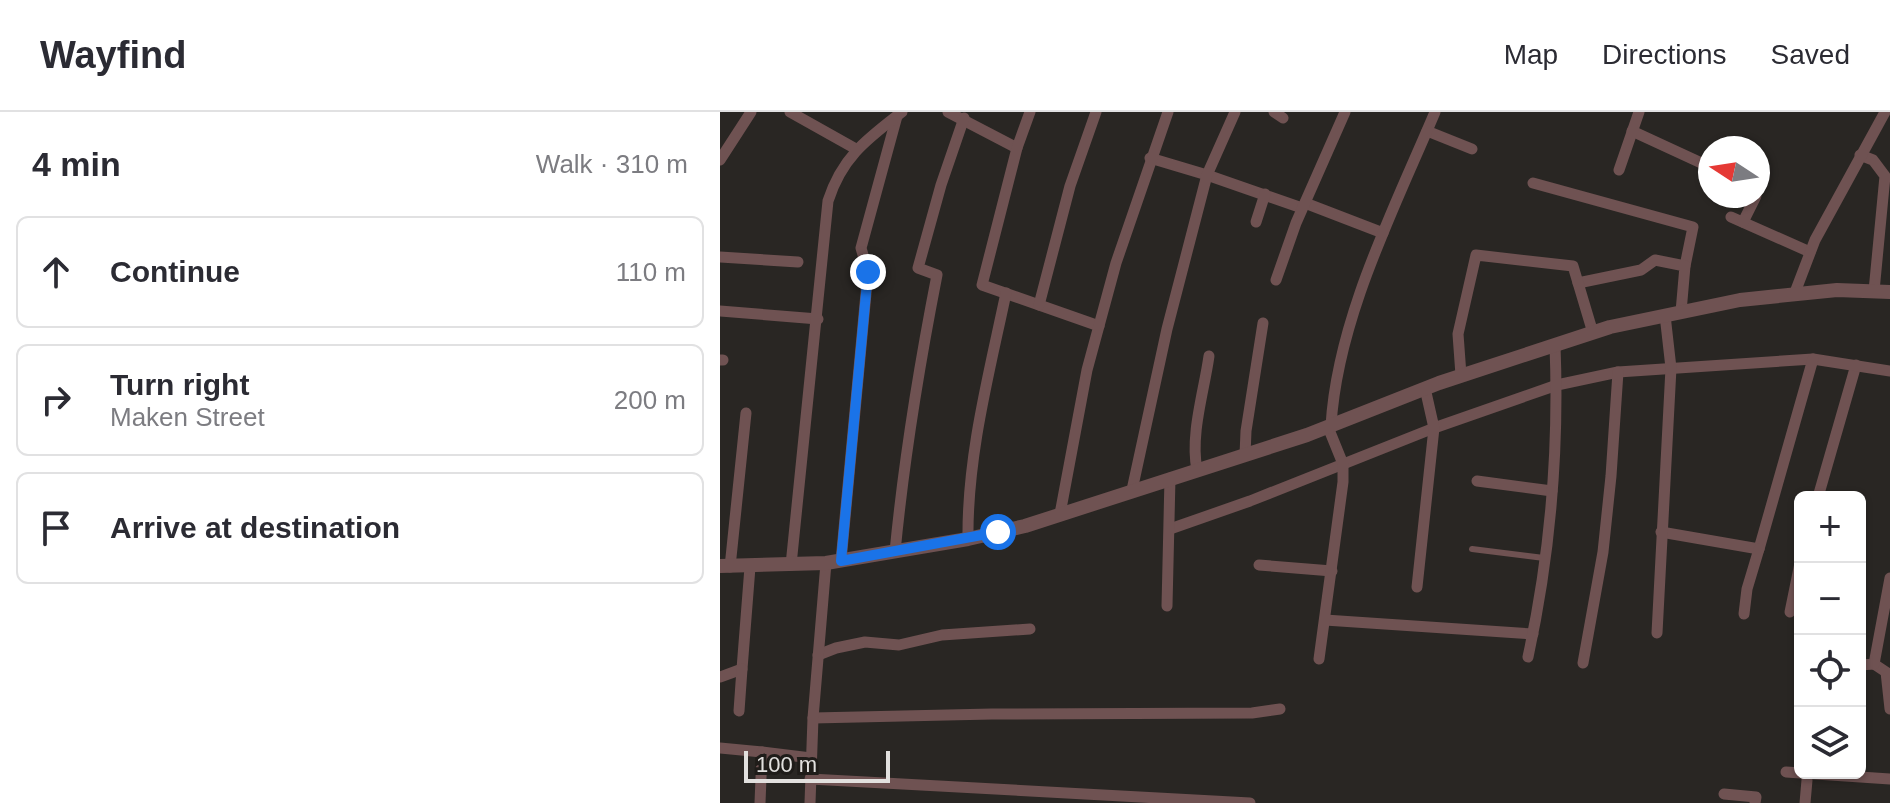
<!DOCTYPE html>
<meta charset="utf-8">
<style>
:root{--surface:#fff;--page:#f2f2f3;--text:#2b2b33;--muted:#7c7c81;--line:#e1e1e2}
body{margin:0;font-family:Arial,sans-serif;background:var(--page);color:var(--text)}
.controls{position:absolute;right:24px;bottom:24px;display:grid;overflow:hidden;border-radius:12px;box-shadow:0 2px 6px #0004}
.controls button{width:72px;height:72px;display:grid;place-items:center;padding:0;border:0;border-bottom:2px solid var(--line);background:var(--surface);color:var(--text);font:40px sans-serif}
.compass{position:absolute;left:978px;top:24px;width:72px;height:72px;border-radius:50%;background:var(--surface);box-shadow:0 2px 6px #0004;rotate:282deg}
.scale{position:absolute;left:24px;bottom:20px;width:146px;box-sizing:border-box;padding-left:8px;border:4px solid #e2e0de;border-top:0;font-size:22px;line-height:28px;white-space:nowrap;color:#e2e0de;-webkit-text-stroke:6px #1f1c19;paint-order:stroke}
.stop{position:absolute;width:24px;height:24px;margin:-18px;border:6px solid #1a73e8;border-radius:50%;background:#fff}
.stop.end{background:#1a73e8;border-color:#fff;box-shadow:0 2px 8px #0008}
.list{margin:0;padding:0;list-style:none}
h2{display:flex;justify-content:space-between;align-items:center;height:104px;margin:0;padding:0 32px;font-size:34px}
h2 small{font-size:26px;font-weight:400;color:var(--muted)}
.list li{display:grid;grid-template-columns:52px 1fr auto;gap:24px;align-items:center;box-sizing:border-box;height:112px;margin:0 16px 16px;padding:0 16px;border:2px solid var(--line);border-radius:12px}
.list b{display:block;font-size:30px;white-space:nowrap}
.list p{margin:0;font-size:26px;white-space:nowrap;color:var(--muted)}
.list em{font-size:26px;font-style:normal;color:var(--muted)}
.icon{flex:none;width:44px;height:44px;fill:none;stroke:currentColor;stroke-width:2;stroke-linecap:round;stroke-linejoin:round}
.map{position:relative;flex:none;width:1170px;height:691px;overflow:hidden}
header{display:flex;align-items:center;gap:48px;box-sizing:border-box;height:112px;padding:0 40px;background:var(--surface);border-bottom:2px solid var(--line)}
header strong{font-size:38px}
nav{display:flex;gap:44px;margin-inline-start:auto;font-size:28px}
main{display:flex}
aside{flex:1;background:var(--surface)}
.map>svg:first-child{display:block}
</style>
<header>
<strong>Wayfind</strong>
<nav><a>Map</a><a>Directions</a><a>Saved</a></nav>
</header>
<main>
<aside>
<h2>4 min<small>Walk · 310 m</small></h2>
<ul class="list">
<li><svg class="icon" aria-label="ahead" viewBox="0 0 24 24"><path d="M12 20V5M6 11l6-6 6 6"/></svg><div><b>Continue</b></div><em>110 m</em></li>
<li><svg class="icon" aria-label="right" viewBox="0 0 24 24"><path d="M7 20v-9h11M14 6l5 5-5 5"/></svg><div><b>Turn right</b><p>Maken Street</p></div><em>200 m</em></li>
<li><svg class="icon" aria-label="arrive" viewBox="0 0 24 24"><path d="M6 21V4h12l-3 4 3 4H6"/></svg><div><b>Arrive at destination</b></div></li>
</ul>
</aside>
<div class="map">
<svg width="1170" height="691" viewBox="0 0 1170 691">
<rect width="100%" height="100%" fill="#292623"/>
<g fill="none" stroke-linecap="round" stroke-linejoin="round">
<path stroke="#6f5252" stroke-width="6" d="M 752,437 L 824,446"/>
<g stroke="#6f5252" stroke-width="11">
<path d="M 70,0 L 136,37"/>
<path d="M 228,0 L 297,36"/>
<path d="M 310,0 L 297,36 L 262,173 L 379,214"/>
<path d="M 554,0 L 563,6"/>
<path d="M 707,19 L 752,37"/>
<path d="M 912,19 L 990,55"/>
<path d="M 1140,43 L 1153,48 L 1165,64 L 1154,179"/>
<path d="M 430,46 L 487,63 L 582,96"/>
<path d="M 0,48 L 31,0"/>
<path d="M 899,58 L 919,0"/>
<path d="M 813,71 L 973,115 L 965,154"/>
<path d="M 585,91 L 663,121"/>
<path d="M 1011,105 L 1090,140"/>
<path d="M 536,110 L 545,82"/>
<path d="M 1023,110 L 1036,84"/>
<path d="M 0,145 L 78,150"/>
<path d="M 556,168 L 576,111 L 625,0"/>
<path d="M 858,171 L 921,158 L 935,148 L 965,154 L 961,200"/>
<path d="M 1074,183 L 1095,128 L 1165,0"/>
<path d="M 319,193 L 350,74 L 376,0"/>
<path d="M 0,199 L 98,207"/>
<path d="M 0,248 L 3,248"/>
<path d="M 741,263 L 738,222 L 756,143 L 853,154 L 873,221"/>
<path d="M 611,314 C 617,208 674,97 715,0"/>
<path d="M 525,343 L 526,319 L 543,211"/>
<path d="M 477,358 C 470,322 484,280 489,244"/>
<path d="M 757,369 L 832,379"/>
<path d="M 412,378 L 447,217 L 487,63 L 515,0"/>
<path d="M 1098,385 L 1136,253"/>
<path d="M 340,402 L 367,258 L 396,151 L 448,0"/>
<path d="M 450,417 L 530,389 L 714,316 L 837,273 L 898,260 L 1093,247 L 1170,259"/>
<path d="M 941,420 L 1039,437 L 1093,247"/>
<path d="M 248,427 C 247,344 269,262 286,181"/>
<path d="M 175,440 C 184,346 199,255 217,163 L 198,156 L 221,73 L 244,6"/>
<path d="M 121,449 L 148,160 L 141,136 L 177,4"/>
<path d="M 71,453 L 108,89 C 122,45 147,27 182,0"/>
<path d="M 539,453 L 612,459"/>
<path d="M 10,455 L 26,301"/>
<path d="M 697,475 L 714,316 L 705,276"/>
<path d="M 447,494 L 450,366"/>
<path d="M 1070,500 L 1080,451"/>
<path d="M 1024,502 L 1027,477 L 1039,437"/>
<path d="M 605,508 L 813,522"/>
<path d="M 937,521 L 951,256 L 945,203"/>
<path d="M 98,543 L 116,536 L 145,530 L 179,533 L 222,523 L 310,517"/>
<path d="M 808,545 C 830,444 839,336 835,233"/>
<path d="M 599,547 L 623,370 L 623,352 L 608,315"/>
<path d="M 863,551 L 883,440 L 891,364 L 898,260"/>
<path d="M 1154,552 L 1166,560 L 1170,597"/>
<path d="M 1140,553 L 1154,552 L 1170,466"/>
<path d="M 0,565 L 22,557 L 30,455"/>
<path d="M 19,599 L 22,557"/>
<path d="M 93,606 L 272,602 L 532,601 L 560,597"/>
<path d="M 0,636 L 42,640"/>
<path d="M 1066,660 L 1170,667"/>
<path d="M 90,667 L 530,691"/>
<path d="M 1004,682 L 1036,685 L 1035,691"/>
<path d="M 40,691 L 42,640 L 91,646"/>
<path d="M 90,691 L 93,606 L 106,451"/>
<path d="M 1085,691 L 1087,668"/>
</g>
<path stroke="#6f5252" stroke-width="14" d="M 0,454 L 106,451 L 248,427 L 305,414 L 587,323 L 719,271 L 890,215 L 1020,188 L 1117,178 L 1170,180"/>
</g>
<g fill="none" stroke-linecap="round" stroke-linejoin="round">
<path stroke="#1a73e8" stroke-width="10" d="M 148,160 L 121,449 L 278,420"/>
</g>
</svg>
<div class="controls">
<button>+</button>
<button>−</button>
<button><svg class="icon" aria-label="locate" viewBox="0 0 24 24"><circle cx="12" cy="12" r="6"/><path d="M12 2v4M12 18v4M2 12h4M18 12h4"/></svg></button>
<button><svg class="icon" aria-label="layers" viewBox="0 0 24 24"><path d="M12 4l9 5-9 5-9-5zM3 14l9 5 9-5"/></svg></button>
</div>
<svg class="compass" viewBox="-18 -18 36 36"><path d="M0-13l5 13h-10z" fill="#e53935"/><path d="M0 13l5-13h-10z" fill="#7c7c81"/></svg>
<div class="scale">100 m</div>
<div class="stop" style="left:278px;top:420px"></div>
<div class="stop end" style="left:148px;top:160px"></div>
</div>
</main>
